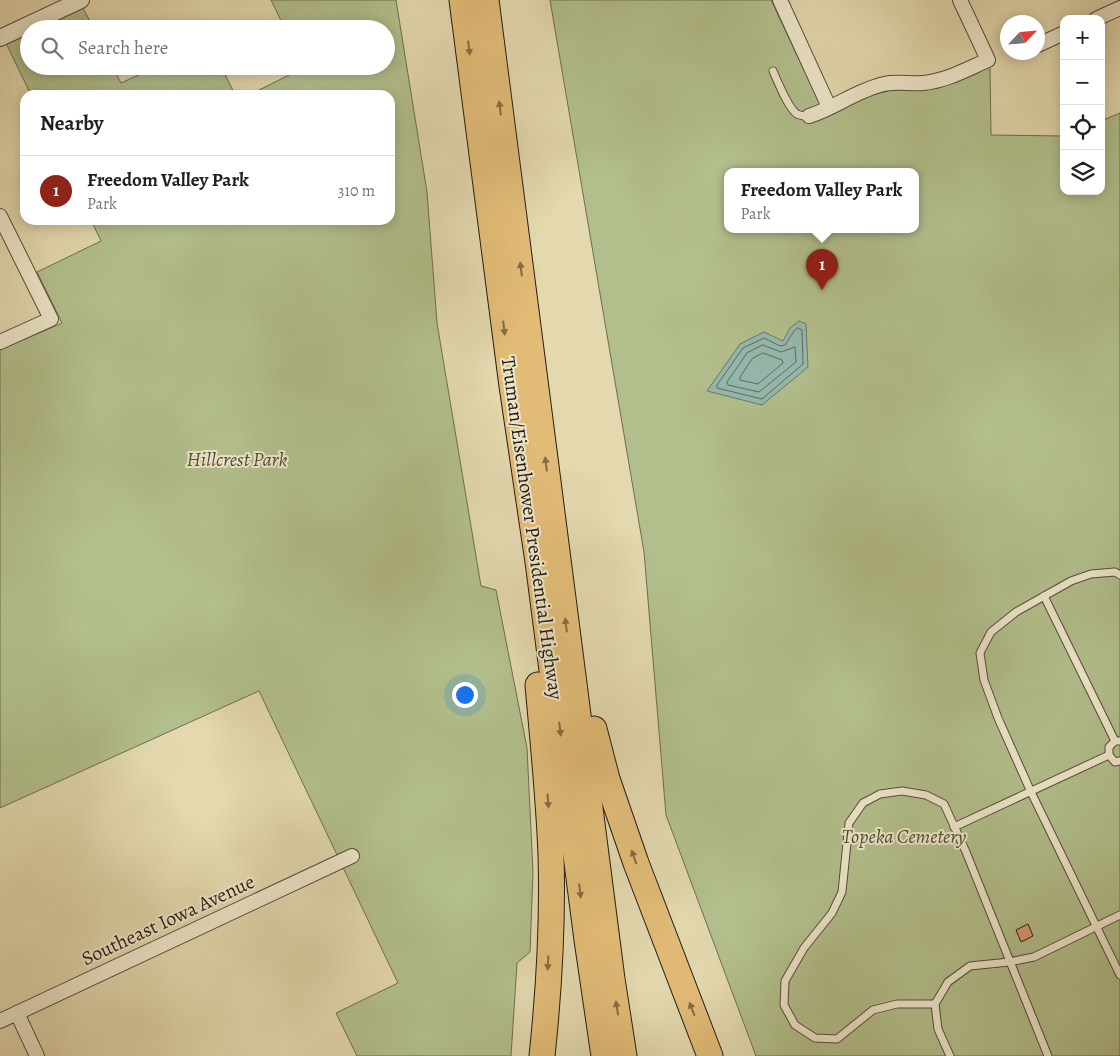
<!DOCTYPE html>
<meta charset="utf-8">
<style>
:root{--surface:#fff;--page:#f6f6f6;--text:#202124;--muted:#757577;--line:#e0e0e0;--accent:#8f2418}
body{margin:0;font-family:Alegreya,serif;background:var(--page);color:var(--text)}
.controls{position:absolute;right:15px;top:15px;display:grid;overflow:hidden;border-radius:10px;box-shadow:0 2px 12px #0003}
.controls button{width:45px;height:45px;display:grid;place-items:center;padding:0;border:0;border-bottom:1px solid var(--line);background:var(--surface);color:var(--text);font:25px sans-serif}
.compass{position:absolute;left:1000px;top:15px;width:45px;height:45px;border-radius:50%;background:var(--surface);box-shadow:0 2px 12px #0003;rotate:64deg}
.you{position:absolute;left:464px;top:694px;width:18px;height:18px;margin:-12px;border:4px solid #fff;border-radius:50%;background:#1a73e8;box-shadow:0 0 0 8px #1a73e833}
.badge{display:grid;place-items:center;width:32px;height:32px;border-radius:50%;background:var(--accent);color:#fff;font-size:16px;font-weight:700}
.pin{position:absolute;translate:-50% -41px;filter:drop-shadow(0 1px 2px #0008)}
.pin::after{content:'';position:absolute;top:26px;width:18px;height:15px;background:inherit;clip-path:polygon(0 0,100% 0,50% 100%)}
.popup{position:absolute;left:724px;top:168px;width:195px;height:65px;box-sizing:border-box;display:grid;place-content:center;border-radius:10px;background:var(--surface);filter:drop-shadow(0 1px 4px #0005);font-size:16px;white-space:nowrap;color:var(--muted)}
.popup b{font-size:19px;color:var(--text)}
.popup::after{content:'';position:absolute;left:50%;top:100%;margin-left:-10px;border:10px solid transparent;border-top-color:var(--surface)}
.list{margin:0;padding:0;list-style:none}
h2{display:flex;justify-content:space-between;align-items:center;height:65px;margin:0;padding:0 20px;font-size:21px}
h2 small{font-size:16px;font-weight:400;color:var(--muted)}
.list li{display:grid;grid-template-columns:32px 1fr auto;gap:15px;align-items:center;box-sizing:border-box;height:70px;padding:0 20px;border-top:1px solid var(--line)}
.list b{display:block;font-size:19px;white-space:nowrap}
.list p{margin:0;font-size:16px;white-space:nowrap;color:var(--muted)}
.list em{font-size:16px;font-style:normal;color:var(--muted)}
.icon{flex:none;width:28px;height:28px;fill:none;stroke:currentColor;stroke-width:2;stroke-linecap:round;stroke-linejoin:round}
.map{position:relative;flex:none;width:1120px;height:1056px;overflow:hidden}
.search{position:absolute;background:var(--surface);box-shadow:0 2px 12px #0003;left:20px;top:20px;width:375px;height:55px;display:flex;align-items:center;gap:12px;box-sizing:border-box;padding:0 18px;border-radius:28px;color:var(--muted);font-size:19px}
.panel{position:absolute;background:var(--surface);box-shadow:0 2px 12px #0003;left:20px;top:90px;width:375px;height:135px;border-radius:15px}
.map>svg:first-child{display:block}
</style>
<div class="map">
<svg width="1120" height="1056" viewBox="0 0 1120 1056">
<rect width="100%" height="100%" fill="#e3d8ae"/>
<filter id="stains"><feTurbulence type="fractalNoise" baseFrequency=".004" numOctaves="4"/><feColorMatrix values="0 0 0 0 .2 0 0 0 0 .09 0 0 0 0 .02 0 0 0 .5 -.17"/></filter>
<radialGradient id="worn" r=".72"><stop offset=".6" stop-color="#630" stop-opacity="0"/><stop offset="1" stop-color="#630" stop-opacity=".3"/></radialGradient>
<g fill="#b2bf8c" stroke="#6c6e50" fill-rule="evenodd">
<path d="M 271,0 L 396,0 L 427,192 L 437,323 L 481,586 L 496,590 L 527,748 L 533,872 L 530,952 L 517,963 L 511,1056 L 357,1056 L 336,1013 L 398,983 L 259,691 L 0,808 L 0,350 L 62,323 L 37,272 L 101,241 L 91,220 L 390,220 L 390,95 L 249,95 L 303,68 L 303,66 L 386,66 L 386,29 L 285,29 Z"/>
<path d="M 550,0 L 771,0 L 825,115 L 875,94 L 897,89 L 938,88 L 990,66 L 991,135 L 1064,136 L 1064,191 L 1101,191 L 1101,121 L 1120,113 L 1120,1056 L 756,1056 L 666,815 L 644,552 ZM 728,171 L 916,171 L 916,229 L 728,229 Z"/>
<path d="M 82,6 L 94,29 L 33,29 Z"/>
<path d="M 29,31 L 29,66 L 112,66 L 121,83 L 158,66 L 221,66 L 235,95 L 31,95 L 5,41 Z"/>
</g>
<path fill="#95b9ad" stroke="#687a6f" d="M 799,321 L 806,324 L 808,367 L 762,405 L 707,391 L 740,344 L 764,332 L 783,341 L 790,328 Z"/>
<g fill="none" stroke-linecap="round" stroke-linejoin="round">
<g stroke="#5d6a60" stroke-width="1">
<path d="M 798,328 L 802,330 L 803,364 L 762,399 L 717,388 L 717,385 L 743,348 L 764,338 L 780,346 L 785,345 L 794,331 Z"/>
<path d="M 763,345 L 781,352 L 795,347 L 796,362 L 759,392 L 728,385 L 727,382 L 747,353 Z"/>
<path d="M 763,353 L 782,360 L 783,363 L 758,384 L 740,380 L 740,377 L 752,359 Z"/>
</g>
</g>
<path fill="#dc9a72" stroke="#251c13" d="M 1028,924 L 1033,936 L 1021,942 L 1016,930 Z"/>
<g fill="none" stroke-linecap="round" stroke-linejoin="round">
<defs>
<g id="service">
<path d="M 773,71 C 778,82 788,108 797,114 C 801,116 805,116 809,116"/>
<path d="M 1120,575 L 1115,572 L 1091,574 L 1071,581 L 1016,612 L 991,632 L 980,653 L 984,680 L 998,718 L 1031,792 L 1120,975"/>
<path d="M 1044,596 L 1115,741"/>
<path d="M 1120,741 L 1115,741 L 1109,747 L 1109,755 L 1115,762 L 1120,761"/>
<path d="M 954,827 L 1109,755"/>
<path d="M 935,1004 L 897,1004 L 873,1010 L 837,1039 L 815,1038 L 795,1025 L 784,1005 L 785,981 L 804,948 L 832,913 L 842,892 L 849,823 L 863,803 L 880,794 L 902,791 L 926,795 L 944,804 L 966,852 L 1048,1056"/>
<path d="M 950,1056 L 938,1029 L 935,1004 L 948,982 L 970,966 L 1009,962 L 1034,957 L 1120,915"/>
</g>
<g id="minor">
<path d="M 780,0 L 829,107"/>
<path d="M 1096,19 L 1120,8"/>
<path d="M 1038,45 L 1064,33"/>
<path d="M 809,116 C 835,108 857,90 884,84 C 897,81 910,84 923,83 C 946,81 967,69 988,60 L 960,0"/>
<path d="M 0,216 L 51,319 L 0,342"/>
<path d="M 17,1013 L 37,1056"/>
<path d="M 0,1021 L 352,856"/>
</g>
<path id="tertiary" d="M 0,38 L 81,0"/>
<g id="motorway">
<path d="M 462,0 L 512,386 L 538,562 L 587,940 L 604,1056"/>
<path d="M 486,0 L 612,979 L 624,1056"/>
<path d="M 538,685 C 543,742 549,799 551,855 C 553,922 549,990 542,1056"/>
<path d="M 594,729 L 607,779 L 636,863 L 710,1056"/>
</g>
</defs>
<use href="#service" stroke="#544b3a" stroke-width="9"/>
<use href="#minor" stroke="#544b3a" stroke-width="16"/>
<use href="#tertiary" stroke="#544b3a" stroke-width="18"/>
<use href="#motorway" stroke="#251c13" stroke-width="27"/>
<use href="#service" stroke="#ede6ca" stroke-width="7"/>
<use href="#minor" stroke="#ede6ca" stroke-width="14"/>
<use href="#tertiary" stroke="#ede6ca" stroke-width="16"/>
<use href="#motorway" stroke="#e2bc77" stroke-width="25"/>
</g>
<defs><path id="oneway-solid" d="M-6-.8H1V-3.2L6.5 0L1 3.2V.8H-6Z" transform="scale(1.25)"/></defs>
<g fill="#846c45">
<use href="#oneway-solid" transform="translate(469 48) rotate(83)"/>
<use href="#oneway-solid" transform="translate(500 108) rotate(-97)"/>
<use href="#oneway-solid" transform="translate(521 269) rotate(-97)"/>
<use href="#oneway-solid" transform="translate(504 328) rotate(83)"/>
<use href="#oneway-solid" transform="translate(546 464) rotate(-97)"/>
<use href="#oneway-solid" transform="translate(566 625) rotate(-97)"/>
<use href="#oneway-solid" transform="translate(560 729) rotate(83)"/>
<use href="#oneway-solid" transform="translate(548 801) rotate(86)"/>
<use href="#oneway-solid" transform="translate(634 857) rotate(-109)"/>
<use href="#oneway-solid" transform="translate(580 891) rotate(83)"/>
<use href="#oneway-solid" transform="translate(548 963) rotate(93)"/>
<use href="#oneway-solid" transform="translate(617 1008) rotate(-99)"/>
<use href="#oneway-solid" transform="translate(692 1009) rotate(-111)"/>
</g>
<g text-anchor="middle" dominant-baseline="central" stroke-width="4" stroke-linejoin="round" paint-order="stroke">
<g font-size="20" font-style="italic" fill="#4f4d37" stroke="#ede6ca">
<text x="237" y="459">Hillcrest Park</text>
<text x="904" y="836">Topeka Cemetery</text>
</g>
<g font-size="20" fill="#251c13" stroke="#ede6ca">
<text transform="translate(532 528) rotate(82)">Truman/Eisenhower Presidential Highway</text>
<text transform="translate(168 920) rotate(-25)">Southeast Iowa Avenue</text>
</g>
</g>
<rect width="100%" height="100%" filter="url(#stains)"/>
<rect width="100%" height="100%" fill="url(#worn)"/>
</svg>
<div class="controls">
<button>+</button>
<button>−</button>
<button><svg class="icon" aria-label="locate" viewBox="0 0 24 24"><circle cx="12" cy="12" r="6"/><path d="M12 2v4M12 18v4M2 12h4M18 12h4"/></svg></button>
<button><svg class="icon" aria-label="layers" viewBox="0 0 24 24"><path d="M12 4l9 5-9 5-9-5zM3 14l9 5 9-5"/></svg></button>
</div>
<svg class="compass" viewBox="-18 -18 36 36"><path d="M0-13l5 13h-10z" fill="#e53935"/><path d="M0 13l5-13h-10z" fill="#757577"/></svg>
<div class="you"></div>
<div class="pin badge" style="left:822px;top:290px">1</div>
<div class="popup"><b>Freedom Valley Park</b>Park</div>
<div class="search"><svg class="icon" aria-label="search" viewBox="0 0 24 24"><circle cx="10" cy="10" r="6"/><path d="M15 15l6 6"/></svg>Search here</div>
<section class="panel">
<h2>Nearby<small></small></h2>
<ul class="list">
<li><span class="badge">1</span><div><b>Freedom Valley Park</b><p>Park</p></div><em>310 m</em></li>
</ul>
</section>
</div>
